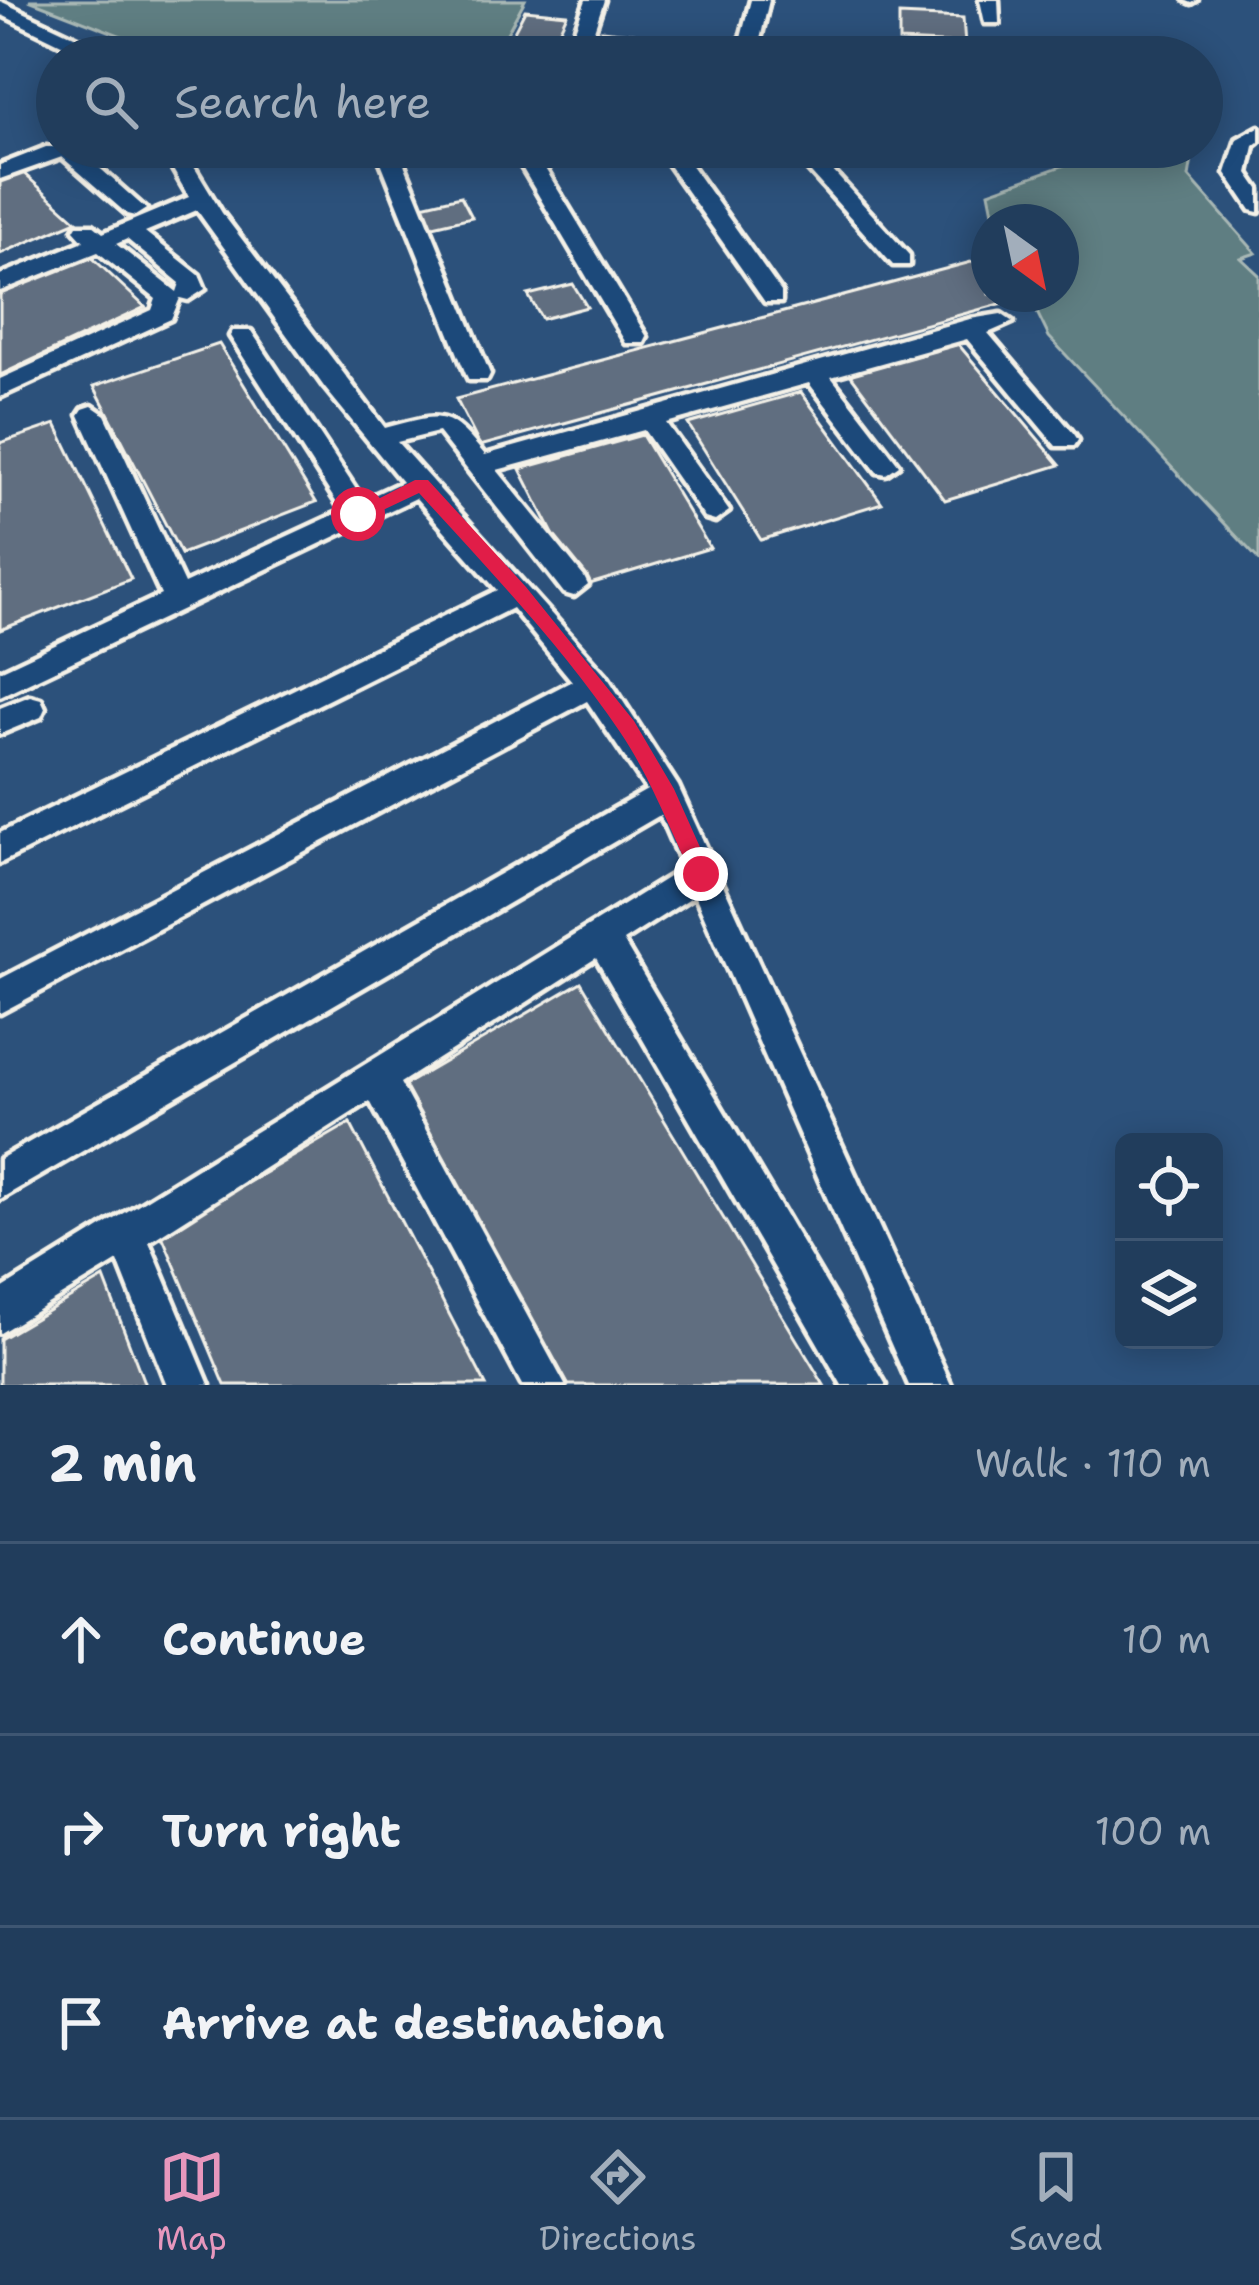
<!DOCTYPE html>
<meta charset="utf-8">
<style>
:root{--surface:#213d5c;--page:#294462;--text:#f1f3f6;--muted:#a2aebb;--line:#3e5672;--accent:#e797bd}
body{margin:0;font-family:"Shantell Sans",sans-serif;background:var(--page);color:var(--text)}
.controls{position:absolute;right:36px;bottom:36px;display:grid;overflow:hidden;border-radius:18px;box-shadow:0 6px 30px #0003}
.controls button{width:108px;height:108px;display:grid;place-items:center;padding:0;border:0;border-bottom:3px solid var(--line);background:var(--surface);color:var(--text);font:60px sans-serif}
.compass{position:absolute;left:971px;top:204px;width:108px;height:108px;border-radius:50%;background:var(--surface);box-shadow:0 6px 30px #0003;rotate:147deg}
.stop{position:absolute;width:36px;height:36px;margin:-27px;border:9px solid #e11d48;border-radius:50%;background:#fff}
.stop.end{background:#e11d48;border-color:#fff;box-shadow:0 3px 12px #0008}
.list{margin:0;padding:0;list-style:none}
h2{display:flex;justify-content:space-between;align-items:center;height:156px;margin:0;padding:0 48px;font-size:51px}
h2 small{font-size:39px;font-weight:400;color:var(--muted)}
.list li{display:grid;grid-template-columns:78px 1fr auto;gap:36px;align-items:center;box-sizing:border-box;height:192px;padding:0 48px;border-top:3px solid var(--line)}
.list b{display:block;font-size:45px;white-space:nowrap}
.list em{font-size:39px;font-style:normal;color:var(--muted)}
.icon{flex:none;width:66px;height:66px;fill:none;stroke:currentColor;stroke-width:2;stroke-linecap:round;stroke-linejoin:round}
.map{position:relative;flex:none;width:1259px;height:1385px;overflow:hidden}
.search{position:absolute;background:var(--surface);box-shadow:0 6px 30px #0003;left:36px;right:36px;top:36px;height:132px;display:flex;align-items:center;gap:30px;box-sizing:border-box;padding:0 42px;border-radius:66px;color:var(--muted);font-size:45px}
.sheet{height:732px;background:var(--surface)}
nav{display:flex;justify-content:space-around;align-items:center;box-sizing:border-box;height:168px;border-top:3px solid var(--line);background:var(--surface);font-size:33px;color:var(--muted)}
nav a{display:grid;justify-items:center;gap:6px}
nav .on{color:var(--accent)}
.map>svg:first-child{display:block}
</style>
<div class="map">
<svg width="1259" height="1385" viewBox="0 0 1259 1385">
<rect width="100%" height="100%" fill="#2c517b"/>
<filter id="ink" filterUnits="userSpaceOnUse"><feTurbulence type="fractalNoise" baseFrequency=".00833" numOctaves="2"/><feDisplacementMap in="SourceGraphic" scale="24" xChannelSelector="R" yChannelSelector="G"/><feConvolveMatrix kernelMatrix="1 2 1 2 8 2 1 2 1" color-interpolation-filters="sRGB"/></filter>
<g filter="url(#ink)">
<g fill="#5e7e82" stroke="#a9b8b5" stroke-width="3">
<path d="M 29,0 L 525,0 L 494,57 L 156,57 L 122,36 Z"/>
<path d="M 1115,147 L 1194,147 L 1189,177 L 1256,253 L 1241,258 L 1259,275 L 1259,560 L 1049,337 L 1028,294 L 1061,294 L 1061,222 L 995,222 L 989,192 Z"/>
</g>
<g fill="#606e80" stroke="#f4f1e8" stroke-width="3">
<path d="M 525,10 L 567,14 L 553,44 L 510,39 Z"/>
<path d="M 899,15 L 963,18 L 965,44 L 899,41 Z"/>
<path d="M 601,30 L 642,34 L 635,52 L 593,48 Z"/>
<path d="M 21,171 L 77,221 L 0,254 L 0,179 Z"/>
<path d="M 461,196 L 472,217 L 429,227 L 418,206 Z"/>
<path d="M 84,250 L 145,307 L 0,375 L 0,288 Z"/>
<path d="M 975,261 L 989,277 L 989,294 L 1004,294 L 1011,301 L 480,446 L 456,399 Z"/>
<path d="M 573,284 L 587,307 L 542,319 L 528,295 Z"/>
<path d="M 219,344 L 316,502 L 181,554 L 94,386 Z"/>
<path d="M 958,344 L 1060,465 L 945,500 L 850,374 Z"/>
<path d="M 801,392 L 882,503 L 761,540 L 688,424 Z"/>
<path d="M 56,424 L 131,579 L 0,630 L 0,443 Z"/>
<path d="M 642,435 L 710,548 L 580,587 L 520,469 Z"/>
<path d="M 581,982 L 824,1385 L 568,1385 L 403,1086 Z"/>
<path d="M 350,1123 L 486,1385 L 225,1385 L 161,1233 Z"/>
<path d="M 104,1278 L 145,1385 L 0,1385 L 0,1339 Z"/>
</g>
<g fill="none" stroke-linecap="round" stroke-linejoin="round">
<defs>
<path id="service" d="M 1185,0 L 1197,0 L 1192,3 Z"/>
<g id="minor">
<path d="M 586,0 L 604,0 L 585,57 L 565,57 Z"/>
<path d="M 751,0 L 769,0 L 756,57 L 736,57 Z"/>
<path d="M 980,0 L 998,0 L 999,23 L 985,23 Z"/>
<path d="M 0,1 L 110,53 L 113,57 L 88,57 L 0,14 Z"/>
<path d="M 1259,127 L 1259,142 L 1254,146 L 1248,173 L 1259,189 L 1259,212 L 1251,210 L 1226,173 L 1237,139 Z"/>
<path d="M 46,147 L 76,147 L 146,209 L 135,216 L 127,214 L 62,157 L 0,179 L 0,165 Z"/>
<path d="M 160,147 L 182,147 L 222,213 L 385,428 C 442,413 446,408 485,455 L 970,319 L 1001,314 L 1013,322 L 988,333 L 1074,434 L 1078,440 L 1074,446 L 1056,446 L 967,339 L 831,377 L 899,465 L 886,474 L 877,472 L 809,383 L 666,423 L 729,511 L 715,521 L 705,518 L 644,430 L 497,470 L 584,577 L 588,585 L 574,596 L 564,593 L 438,432 L 397,442 L 606,675 L 678,786 L 951,1385 L 909,1385 L 695,895 L 623,941 L 886,1385 L 842,1385 L 596,958 L 400,1083 L 565,1385 L 522,1385 L 370,1101 L 149,1242 L 209,1385 L 167,1385 L 118,1261 L 0,1333 L 0,1290 L 683,868 L 660,815 L 0,1199 L 0,1159 L 647,790 L 587,701 L 0,1013 L 0,979 L 572,681 L 512,608 L 0,863 L 0,833 L 497,590 L 416,498 L 0,696 L 0,671 L 161,595 L 79,415 L 83,409 L 92,406 L 105,415 L 184,584 L 342,511 L 230,336 L 233,331 L 251,331 L 363,500 L 402,482 L 325,388 L 197,210 L 145,232 L 199,275 L 205,289 L 188,300 L 180,298 L 171,319 L 0,397 L 0,379 L 152,310 L 156,299 L 98,252 L 0,291 L 0,275 L 84,241 L 74,230 L 77,225 L 93,225 L 103,233 L 189,197 ZM 127,239 L 180,283 L 177,292 L 116,244 Z"/>
<path d="M 375,147 L 397,147 L 490,374 L 487,380 L 469,380 L 466,374 Z"/>
<path d="M 510,147 L 532,147 L 647,337 L 644,343 L 626,343 Z"/>
<path d="M 656,147 L 678,147 L 781,292 L 781,302 L 765,302 Z"/>
<path d="M 788,147 L 811,147 L 909,255 L 909,265 L 893,265 Z"/>
<path d="M 30,696 L 41,699 L 45,708 L 41,717 L 0,734 L 0,708 Z"/>
</g>
</defs>
<use href="#service" stroke="#f4f1e8" stroke-width="9"/>
<use href="#minor" stroke="#f4f1e8" stroke-width="9"/>
<use href="#service" fill="#1f4a7a" fill-rule="evenodd"/>
<use href="#minor" fill="#1f4a7a" fill-rule="evenodd"/>
</g>
</g>
<path fill="#e11d48" d="M 415,480 L 428,480 L 526,587 L 634,721 L 674,789 L 712,874 L 709,880 L 694,880 C 670,830 651,778 620,732 C 562,646 488,569 419,493 L 364,519 L 349,514 Z"/>
</svg>
<div class="controls">
<button><svg class="icon" aria-label="locate" viewBox="0 0 24 24"><circle cx="12" cy="12" r="6"/><path d="M12 2v4M12 18v4M2 12h4M18 12h4"/></svg></button>
<button><svg class="icon" aria-label="layers" viewBox="0 0 24 24"><path d="M12 4l9 5-9 5-9-5zM3 14l9 5 9-5"/></svg></button>
</div>
<svg class="compass" viewBox="-18 -18 36 36"><path d="M0-13l5 13h-10z" fill="#e53935"/><path d="M0 13l5-13h-10z" fill="#a2aebb"/></svg>
<div class="stop" style="left:358px;top:514px"></div>
<div class="stop end" style="left:701px;top:874px"></div>
<div class="search"><svg class="icon" aria-label="search" viewBox="0 0 24 24"><circle cx="10" cy="10" r="6"/><path d="M15 15l6 6"/></svg>Search here</div>
</div>
<section class="sheet">
<h2>2 min<small>Walk · 110 m</small></h2>
<ul class="list">
<li><svg class="icon" aria-label="ahead" viewBox="0 0 24 24"><path d="M12 20V5M6 11l6-6 6 6"/></svg><div><b>Continue</b></div><em>10 m</em></li>
<li><svg class="icon" aria-label="right" viewBox="0 0 24 24"><path d="M7 20v-9h11M14 6l5 5-5 5"/></svg><div><b>Turn right</b></div><em>100 m</em></li>
<li><svg class="icon" aria-label="arrive" viewBox="0 0 24 24"><path d="M6 21V4h12l-3 4 3 4H6"/></svg><div><b>Arrive at destination</b></div></li>
</ul>
</section>
<nav>
<a class="on"><svg class="icon" aria-label="map" viewBox="0 0 24 24"><path d="M3 6l6-2 6 2 6-2v14l-6 2-6-2-6 2zM9 4v14M15 6v14"/></svg>Map</a>
<a><svg class="icon" aria-label="directions" viewBox="0 0 24 24"><path d="M12 3l9 9-9 9-9-9zM9 14v-3h6M13 9l2 2-2 2"/></svg>Directions</a>
<a><svg class="icon" aria-label="saved" viewBox="0 0 24 24"><path d="M7 4h10v16l-5-4-5 4z"/></svg>Saved</a>
</nav>
